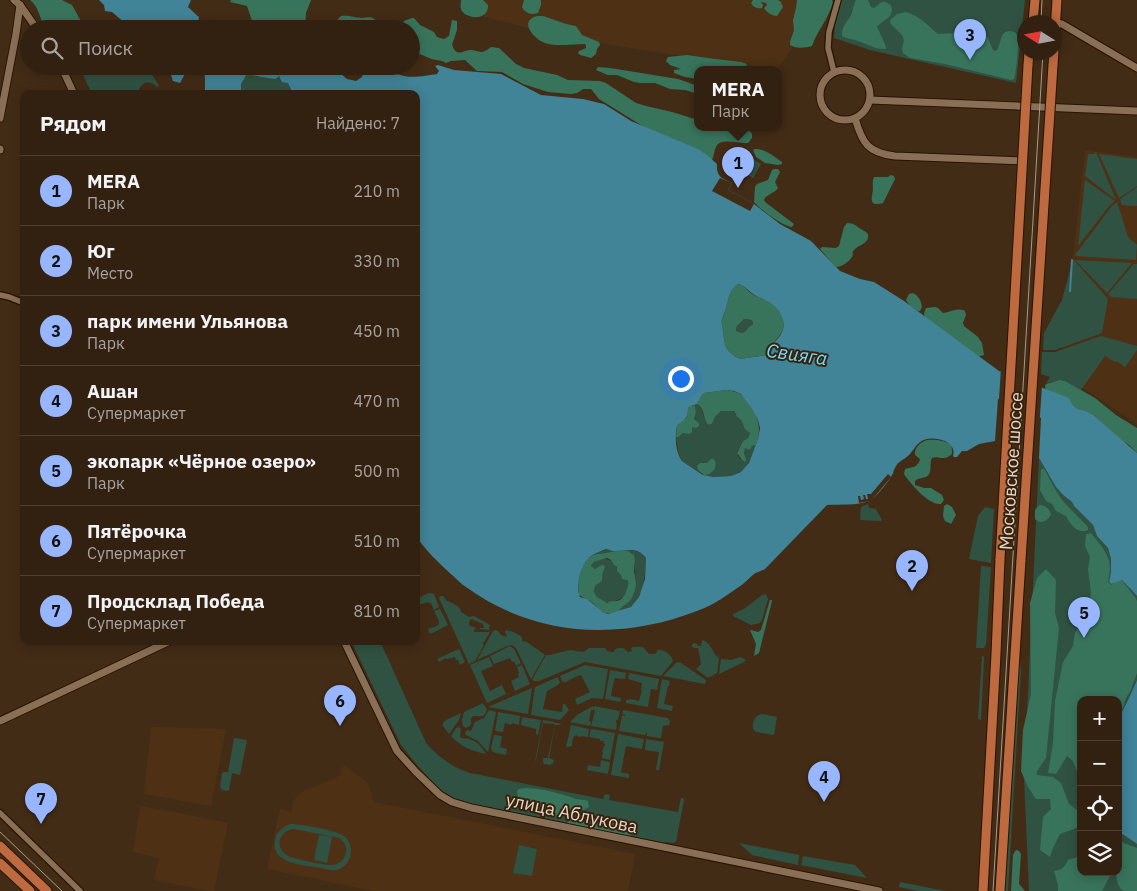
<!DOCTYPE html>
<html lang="ru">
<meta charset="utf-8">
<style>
:root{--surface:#322110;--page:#3d2e1e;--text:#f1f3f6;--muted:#a8a39f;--line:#4d3e30;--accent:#97b6fd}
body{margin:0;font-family:"IBM Plex Sans",sans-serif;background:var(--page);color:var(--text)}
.controls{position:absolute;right:15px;bottom:15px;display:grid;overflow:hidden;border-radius:10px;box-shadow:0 2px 12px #0003}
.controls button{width:45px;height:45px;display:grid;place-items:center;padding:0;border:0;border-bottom:1px solid var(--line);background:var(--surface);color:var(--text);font:25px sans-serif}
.compass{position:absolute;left:1017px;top:15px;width:45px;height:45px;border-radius:50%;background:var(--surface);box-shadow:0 2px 12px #0003;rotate:281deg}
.you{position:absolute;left:680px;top:378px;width:18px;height:18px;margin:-12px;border:4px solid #fff;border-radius:50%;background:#1a73e8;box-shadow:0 0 0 8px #1a73e833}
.badge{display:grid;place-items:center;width:32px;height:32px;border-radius:50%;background:var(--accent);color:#111;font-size:16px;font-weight:700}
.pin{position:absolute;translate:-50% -41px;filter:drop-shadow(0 1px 2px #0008)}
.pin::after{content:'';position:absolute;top:26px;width:18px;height:15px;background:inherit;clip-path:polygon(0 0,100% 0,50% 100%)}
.popup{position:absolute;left:694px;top:66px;width:88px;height:65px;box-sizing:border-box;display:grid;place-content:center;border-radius:10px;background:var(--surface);filter:drop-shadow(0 1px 4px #0005);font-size:16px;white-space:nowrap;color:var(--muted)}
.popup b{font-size:19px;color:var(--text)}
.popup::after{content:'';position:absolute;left:50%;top:100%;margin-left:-10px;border:10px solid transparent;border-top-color:var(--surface)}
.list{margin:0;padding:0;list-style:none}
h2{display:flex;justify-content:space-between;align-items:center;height:65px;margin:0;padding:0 20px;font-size:21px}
h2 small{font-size:16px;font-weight:400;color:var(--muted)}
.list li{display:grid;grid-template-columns:32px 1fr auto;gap:15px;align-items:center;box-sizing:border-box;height:70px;padding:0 20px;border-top:1px solid var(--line)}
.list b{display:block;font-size:19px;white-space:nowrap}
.list p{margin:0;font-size:16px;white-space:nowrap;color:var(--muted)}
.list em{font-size:16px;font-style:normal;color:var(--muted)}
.icon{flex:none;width:28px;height:28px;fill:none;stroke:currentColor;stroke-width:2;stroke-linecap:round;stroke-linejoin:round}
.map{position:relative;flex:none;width:1137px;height:891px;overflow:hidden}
.search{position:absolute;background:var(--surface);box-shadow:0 2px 12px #0003;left:20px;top:20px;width:400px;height:55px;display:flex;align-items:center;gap:12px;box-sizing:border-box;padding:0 18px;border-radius:28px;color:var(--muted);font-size:19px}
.panel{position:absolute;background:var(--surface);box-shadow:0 2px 12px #0003;left:20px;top:90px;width:400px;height:555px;border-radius:10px}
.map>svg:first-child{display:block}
</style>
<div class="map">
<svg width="1137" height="891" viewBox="0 0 1137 891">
<rect width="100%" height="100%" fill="#432c16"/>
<g fill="#4e3114">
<path d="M 467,0 L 800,0 L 802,12 L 791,50 L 777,69 L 766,69 L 567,38 L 466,12 Z"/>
<path d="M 1085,150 L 1137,157 L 1137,424 L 1060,372 Z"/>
<path d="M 151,727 L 226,729 L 211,806 L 144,794 Z"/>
<path d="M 345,766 L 368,783 L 374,802 L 635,854 L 628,891 L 373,891 L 267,869 L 280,809 L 291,812 L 293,801 L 300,793 L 342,775 L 340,769 Z"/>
<path d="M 140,806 L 174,812 L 228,823 L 214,891 L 209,891 L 154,880 L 159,858 L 133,852 Z"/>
</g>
<g fill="#305243" fill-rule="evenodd">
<path d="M 841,0 L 1025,0 L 1016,83 L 870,50 L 834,38 L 835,25 Z"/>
<path d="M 79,66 L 144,66 L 148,68 L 159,86 L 157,87 C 146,78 142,83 137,94 L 92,94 Z"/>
<path d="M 247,73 C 252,76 255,75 260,76 C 270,77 268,78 279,76 L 288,83 L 293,94 L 241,94 L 241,84 Z"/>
<path d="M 742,152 L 761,164 L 753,178 L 733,166 Z"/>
<path d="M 1096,152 L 1116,200 L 1085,176 L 1088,154 L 1094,154 Z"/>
<path d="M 1099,154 L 1137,159 L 1137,186 L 1119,198 Z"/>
<path d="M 1085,180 L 1115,201 L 1110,205 L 1078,246 Z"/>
<path d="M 1137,187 L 1137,206 L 1122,205 L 1120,199 Z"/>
<path d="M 1117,202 L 1128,237 L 1137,245 L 1136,260 L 1076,256 L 1075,255 L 1112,206 Z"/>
<path d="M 1073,259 L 1108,299 L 1102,333 L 1055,350 L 1043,350 L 1044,333 L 1062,300 Z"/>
<path d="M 1075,260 L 1132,263 L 1107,293 Z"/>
<path d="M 1134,264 L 1137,264 L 1137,299 L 1111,297 L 1108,294 Z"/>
<path d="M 744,319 C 748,319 753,319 753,325 L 748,328 L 745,333 L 742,333 L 736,331 L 736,327 Z"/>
<path d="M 1101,336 L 1137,346 L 1137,350 L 1125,367 L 1117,361 L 1115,362 L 1105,356 L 1081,390 L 1063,380 L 1046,383 L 1050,377 L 1041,374 L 1042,352 L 1055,352 Z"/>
<path d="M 697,404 C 704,408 703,419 708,425 L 712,424 L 715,417 L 721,411 L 733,411 L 737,417 L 741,420 L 744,427 L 750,433 L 748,438 L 743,441 L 737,452 C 738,457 741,461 745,461 L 744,453 L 745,448 L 747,448 L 749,450 L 752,446 L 756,445 L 749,463 L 746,468 L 741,472 L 731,476 L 713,477 L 706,476 L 682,461 L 678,452 L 676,437 L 683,433 L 690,433 L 692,426 L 698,422 L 694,419 L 696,412 L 695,405 Z"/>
<path d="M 1039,458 L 1056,487 L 1063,495 L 1072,502 L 1074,506 L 1093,525 L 1097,536 L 1108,548 L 1111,559 L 1111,574 L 1109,581 L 1111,584 L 1122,580 L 1137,596 L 1137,680 L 1129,698 L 1118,720 L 1118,700 L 1081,700 L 1081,872 L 1118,872 L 1118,833 L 1124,835 L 1137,844 L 1137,891 L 1029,891 L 1024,778 Z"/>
<path d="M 868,504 L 869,508 L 876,509 L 882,520 L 881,521 L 860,520 L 861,507 L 863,506 Z"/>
<path d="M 985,507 L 994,509 L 991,563 L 969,559 L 978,516 Z"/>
<path d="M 607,549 C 620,553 636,545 646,558 C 646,573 643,599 630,608 C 627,610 622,611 618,612 C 622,605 629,604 632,598 C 638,590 636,581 635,571 C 633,564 637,560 632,553 L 618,550 L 612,553 L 593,556 L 587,558 L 593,554 Z"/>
<path d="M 603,559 C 616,559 615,568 621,575 C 623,577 627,579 629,580 C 629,598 620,600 605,603 L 597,597 L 594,592 L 595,586 L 602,581 L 603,570 L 601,565 L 595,569 L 592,568 L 592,565 L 594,562 Z"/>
<path d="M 981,566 L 991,567 L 986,645 L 984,648 L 976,648 Z"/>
<path d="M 429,593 L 434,594 L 439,607 L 434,610 L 431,603 L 429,603 L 428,602 L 417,605 L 416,599 Z"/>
<path d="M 765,594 L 767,596 L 768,599 L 762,620 L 760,623 L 751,625 L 733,616 L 733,614 L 744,609 L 762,595 Z"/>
<path d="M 440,596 L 443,596 L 447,601 L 448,601 C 453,604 461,606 461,612 L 469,617 L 474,616 L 490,625 L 489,628 L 490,630 L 480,629 L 480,628 L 484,628 L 483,624 L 471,619 L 470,620 L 469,624 L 470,626 L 477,628 L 474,629 L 474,632 L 490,632 L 484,642 L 483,642 L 483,644 L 484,645 L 475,661 L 469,664 L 439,598 Z"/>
<path d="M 440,609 L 448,625 L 430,634 L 428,629 L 435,627 L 439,624 L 439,621 L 434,611 Z"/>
<path d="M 495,630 L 498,631 L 501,635 L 507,637 L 505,632 L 506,630 C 512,631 517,633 522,637 L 522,641 L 527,642 L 545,655 L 531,679 L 516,648 L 512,645 L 507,646 L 477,660 L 493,631 Z"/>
<path d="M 703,640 C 712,644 711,652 719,658 L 717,673 L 708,678 L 696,669 L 701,664 L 698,648 L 694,648 L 691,646 L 694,643 L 697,644 L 698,646 L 701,646 L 702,641 Z"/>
<path d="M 351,641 L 380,641 L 426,743 C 438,757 452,767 470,773 L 603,799 L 605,794 L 610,795 L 609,800 L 678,812 L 681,798 L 683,798 L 684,800 L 676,842 L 673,843 L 666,842 L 665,843 L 469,804 L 455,799 L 440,790 L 418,766 L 401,745 Z"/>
<path d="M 510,646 L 514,649 L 521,663 L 516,666 L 514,661 L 512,662 L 510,658 L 494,664 L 490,656 Z"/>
<path d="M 633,647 L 643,647 L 649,654 L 655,654 L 658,650 C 664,649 672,655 673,661 L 661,676 L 585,662 L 539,681 L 534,681 L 532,680 L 546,655 L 550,655 L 570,650 L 584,652 L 589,648 L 605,648 L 607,651 L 613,652 C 617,646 624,647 628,652 L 632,651 L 631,649 Z"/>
<path d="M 459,649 L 465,662 L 460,665 L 458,660 L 456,660 L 455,657 L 447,659 L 446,658 L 439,662 L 437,659 Z"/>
<path d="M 1019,652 L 1021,670 L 1008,891 L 1004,891 Z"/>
<path d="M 982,656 L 984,657 L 984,659 L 981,720 L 978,719 Z"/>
<path d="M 489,657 L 493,666 L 481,671 L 490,691 L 502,685 L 506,694 L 487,703 L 470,665 Z"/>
<path d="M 740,657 L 743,658 L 746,661 L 719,674 L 721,659 L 731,660 Z"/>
<path d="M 677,662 L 681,663 L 706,680 L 705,684 L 663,676 Z"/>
<path d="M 522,665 L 530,684 L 515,691 L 511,681 L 519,677 L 518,674 L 519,673 L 517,667 Z"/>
<path d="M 585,665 L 608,669 L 603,699 L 592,698 L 577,705 L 575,699 L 590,692 L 581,675 L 575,677 L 564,683 L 564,681 L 562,682 L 560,676 Z"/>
<path d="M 610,670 L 626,673 L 625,679 L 615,678 L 612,689 L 611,696 L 621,698 L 620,702 L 605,699 Z"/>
<path d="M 629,673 L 659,679 L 657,690 L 651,689 L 648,707 L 626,703 L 626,700 L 629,700 L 630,699 L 639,701 L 642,690 L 641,690 L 642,683 L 628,679 Z"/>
<path d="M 558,677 L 560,683 L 558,684 L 558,685 L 547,691 L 543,709 L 562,712 L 563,704 L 565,704 L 569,710 L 560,720 L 531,715 L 535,687 Z"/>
<path d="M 662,679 L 670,681 L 669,686 L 668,686 L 664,704 L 673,706 L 672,711 L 657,708 Z"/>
<path d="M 532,688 L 528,714 L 488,707 Z"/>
<path d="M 483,703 L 487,709 C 484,719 481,716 473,716 L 471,719 L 471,723 L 470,726 L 466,728 L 463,726 L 462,720 L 464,712 Z"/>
<path d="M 593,706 L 593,710 L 591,710 L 589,721 L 591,722 L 590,726 L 570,722 L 577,715 Z"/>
<path d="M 594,706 L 620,711 L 618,720 L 616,720 L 616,723 L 617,723 L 616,730 L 591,726 L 595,711 L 593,710 Z"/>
<path d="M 489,710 L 496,712 L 488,752 L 478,741 L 466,735 L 465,733 L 467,730 L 471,731 L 475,722 L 484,718 Z"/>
<path d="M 623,710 L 668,718 L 670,721 L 669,725 L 663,726 L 661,738 L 647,736 L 647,732 L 645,735 L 619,731 L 622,715 L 625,716 L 626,715 L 622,714 Z"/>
<path d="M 498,712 L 520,716 L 519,725 L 512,723 L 511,725 L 505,723 L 503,732 L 495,731 Z"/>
<path d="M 461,713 L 459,720 L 449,734 L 443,726 L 443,723 L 446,720 Z"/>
<path d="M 762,714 L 777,717 L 774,735 L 756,732 L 753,729 C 752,722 755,715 762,714 Z"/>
<path d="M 522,717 L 541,720 L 538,735 L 536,734 L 536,729 L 521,725 Z"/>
<path d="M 543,720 L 561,724 L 560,725 L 555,725 L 549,758 L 554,760 L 553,763 L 550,765 L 544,764 L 543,762 L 543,758 L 548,758 L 555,724 L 543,723 L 536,760 L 535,762 Z"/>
<path d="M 571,725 L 589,729 L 588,737 L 581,736 L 580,737 L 576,735 C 572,737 572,742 572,746 L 570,746 L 570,747 L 566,747 Z"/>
<path d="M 459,727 L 461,729 L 460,736 L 461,738 C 473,738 480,743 486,754 C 472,751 461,747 451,736 L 456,728 Z"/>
<path d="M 591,729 L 615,733 L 610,760 L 602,758 L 603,752 L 602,752 L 605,744 L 603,743 L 604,741 L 600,741 L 600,739 L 589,737 Z"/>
<path d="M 618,734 L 644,739 L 642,749 L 626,746 L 621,772 L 629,774 L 629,778 L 611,775 Z"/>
<path d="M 494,735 L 502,736 L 500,747 L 507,749 L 506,755 L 496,753 L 492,751 L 491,748 Z"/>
<path d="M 234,738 L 247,740 L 240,775 L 232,773 L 229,790 L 227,791 L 222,790 L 220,787 L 222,773 L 224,772 L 228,772 Z"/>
<path d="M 646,739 L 664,742 L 659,770 L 656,770 L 659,752 L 645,750 Z"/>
<path d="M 601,760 L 610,762 L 608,774 L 587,770 L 588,765 L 600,767 Z"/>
<path d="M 290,824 C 300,824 338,830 345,837 C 356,847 351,867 336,870 C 331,871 326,869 321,868 C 304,865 270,864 275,840 C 276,832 283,827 290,824 ZM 294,829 L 339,838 C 344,842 347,846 346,852 C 345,859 340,864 333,865 C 324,866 300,859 290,857 C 274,850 277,831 294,829 Z"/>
<path d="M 319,835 L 332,837 L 327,863 L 314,860 Z"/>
<path d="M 739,843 L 799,855 L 798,865 L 752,855 Z"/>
<path d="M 519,845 L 537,849 L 532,876 L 513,873 Z"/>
<path d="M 803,856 L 855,865 L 867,878 L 801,865 Z"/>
<path d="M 900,882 L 945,891 L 918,891 L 899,887 Z"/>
</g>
<g fill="#38745b" fill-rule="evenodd">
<path d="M 30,0 L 62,0 L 72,5 L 82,23 L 89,29 L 45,29 C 40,19 39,7 30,0 Z"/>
<path d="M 231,0 L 311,0 L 306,13 L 305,29 L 252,29 L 252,21 L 247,6 L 230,2 Z"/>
<path d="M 461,0 L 483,0 L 488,5 C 489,22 464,19 461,9 C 460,6 461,2 461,0 Z"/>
<path d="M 524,0 L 541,0 L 541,5 L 538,13 C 531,15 526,14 522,7 Z"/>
<path d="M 753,0 L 778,0 L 781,2 L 783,7 L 777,16 C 772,16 766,12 764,8 L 767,5 L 766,3 L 762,2 L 761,2 L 763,5 L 762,8 C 757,9 753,7 751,3 Z"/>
<path d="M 797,0 L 832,0 L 833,2 C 829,18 817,31 812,46 C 804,48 797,49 790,45 L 790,42 L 794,30 L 793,20 L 796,8 Z"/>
<path d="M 856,0 L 868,0 L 871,7 L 874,8 L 882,2 C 890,2 895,8 890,16 C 886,20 880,23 877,27 L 885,44 L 886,49 C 876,50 868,44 858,41 C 853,39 847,39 842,36 C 841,26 848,22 852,13 C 853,8 854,4 856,0 Z"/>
<path d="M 906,12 C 920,16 928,26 938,34 L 957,33 L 985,35 L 988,38 L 993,50 L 995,51 L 997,50 C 1000,45 1000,39 1003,34 C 1005,32 1007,31 1010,31 C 1013,31 1016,32 1017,35 C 1020,39 1016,74 1014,79 L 1011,80 L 945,64 L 910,58 L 903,53 L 902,49 L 904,40 L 902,35 L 890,23 L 890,20 L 897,14 Z"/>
<path d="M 341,16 C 350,15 354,18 362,18 C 367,18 370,16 374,19 C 378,21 379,25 381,29 L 332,29 L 331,27 Z"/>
<path d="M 537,16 L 543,16 L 566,24 L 576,26 L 582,35 L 599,42 L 600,45 L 597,49 L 596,54 L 591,58 L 580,55 L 578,53 L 579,51 L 586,48 L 586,46 L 585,44 C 572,44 558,47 545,43 C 534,39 518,21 537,16 Z"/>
<path d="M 412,18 L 414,18 L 420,25 L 434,32 L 437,37 L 444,39 L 449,36 L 452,20 L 457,21 L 457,30 L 452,45 C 458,59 462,49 472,50 C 482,52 482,54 491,47 L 499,48 L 516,64 L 524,68 L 557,75 L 568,80 L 600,81 L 606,83 L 636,103 L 646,106 L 672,112 L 698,120 L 698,127 L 734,127 C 740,130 749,127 752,134 L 752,138 L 748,143 C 739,144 720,137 716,147 C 714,151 714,156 712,160 L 670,143 L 599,99 L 591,89 L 583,89 L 577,93 L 571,94 L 548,92 L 523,84 L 502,72 L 477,71 L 465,60 L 451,61 L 446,63 C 440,59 435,61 429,58 C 424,56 421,54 416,53 L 414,59 L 411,61 L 411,29 L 404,29 L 402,24 L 404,21 Z"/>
<path d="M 103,22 L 108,22 L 116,25 L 127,23 L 134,29 L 95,29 L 100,23 Z"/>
<path d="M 687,55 L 715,59 L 741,62 L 747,64 L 745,69 L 698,69 L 698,79 L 685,77 L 674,73 L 674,70 L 681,69 L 670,65 L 666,61 L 668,57 Z"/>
<path d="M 598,67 L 610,68 L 678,79 L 698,86 L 698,94 L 685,90 L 670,89 L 655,83 L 640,83 L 634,82 L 617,75 L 608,75 L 596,70 Z"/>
<path d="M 755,149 C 766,149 773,156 782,162 L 782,164 L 778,165 L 765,163 L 756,157 L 753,150 Z"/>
<path d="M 774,169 L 778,169 L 780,172 L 775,182 L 778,188 C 774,194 766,194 764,200 L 765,202 L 794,224 L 792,227 C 782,226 761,210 754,202 L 755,187 L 757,184 L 768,180 L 772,170 Z"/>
<path d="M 891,175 L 894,176 L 895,179 L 883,203 C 868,207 872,198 873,189 C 873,184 872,182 874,177 L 888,177 Z"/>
<path d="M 847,223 C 854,223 856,226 861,229 C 865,232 869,232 868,237 C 868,244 858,245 854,250 C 851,253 854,253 852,257 C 849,262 841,267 836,267 L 820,249 L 822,247 L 836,248 L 839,246 L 844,227 Z"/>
<path d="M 738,284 C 745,285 748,292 754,295 C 761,299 769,301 775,306 C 778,309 780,312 782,316 C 787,330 780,334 773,344 C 771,348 770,352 767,355 L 740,359 C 725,351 725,347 723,331 C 723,327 721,323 722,319 C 723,315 725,312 726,308 C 729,298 729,290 738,284 ZM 744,319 C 748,319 753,319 753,324 L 748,328 L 745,332 L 742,333 L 736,331 L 736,327 Z"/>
<path d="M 913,293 C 919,296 921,301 922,307 L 920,311 L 918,311 L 910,306 L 906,300 L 909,294 Z"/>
<path d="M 935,307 L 938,308 L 943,313 C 951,312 957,307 965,311 L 966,315 L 963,323 L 964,326 L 978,337 L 982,343 L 984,355 L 977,357 L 925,318 L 924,313 L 926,308 Z"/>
<path d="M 1060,380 L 1065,381 L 1095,398 L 1116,415 L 1137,428 L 1137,453 L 1129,445 L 1046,392 L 1045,386 L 1046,384 Z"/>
<path d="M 727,390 C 732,391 737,392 742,395 C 751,402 759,418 759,429 C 759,435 758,440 756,445 L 752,446 L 750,450 L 745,448 L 744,453 L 746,460 L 745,462 L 742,460 L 737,453 L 743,441 L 748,438 L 750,433 L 745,429 L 741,420 L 737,417 L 734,411 L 721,411 L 715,417 L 712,424 L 708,425 C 703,419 705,408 697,404 L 702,395 L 704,393 Z"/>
<path d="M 695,405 L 696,412 L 694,419 L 699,423 L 699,426 L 696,428 L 692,427 L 692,432 L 689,434 L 683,433 L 678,437 L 676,437 L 677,426 L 687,417 L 688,408 L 690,406 Z"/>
<path d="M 927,440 C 933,439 947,440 951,445 C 952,446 952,452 952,454 C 943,462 940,455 932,458 C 929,463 933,474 926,477 C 923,478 920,478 918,479 L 915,481 L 915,485 L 924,488 L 931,488 L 942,495 L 944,500 L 941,504 C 928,505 911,484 904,474 L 905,469 C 912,467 918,468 920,459 L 915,455 C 914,448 920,442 927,440 Z"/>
<path d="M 711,459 L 714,459 C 719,467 712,475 704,475 L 698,470 L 697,466 L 700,463 L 707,463 Z"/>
<path d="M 1041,469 L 1044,469 C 1050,479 1054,488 1060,497 C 1068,508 1079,517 1088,527 L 1088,530 C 1078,535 1070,524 1066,516 L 1056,511 L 1052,504 L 1046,501 L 1040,490 Z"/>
<path d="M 947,504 L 952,507 L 956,515 L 951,524 L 945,521 L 943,516 L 944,506 Z"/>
<path d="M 1039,505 C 1045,505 1049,508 1051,514 C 1048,521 1041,525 1035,519 L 1035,510 Z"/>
<path d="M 1091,533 C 1105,551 1114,558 1108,581 L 1111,585 L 1120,578 L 1135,597 L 1137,601 L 1137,673 L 1131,690 L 1126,698 L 1124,705 L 1123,708 L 1118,710 L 1118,700 L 1081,700 L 1081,781 L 1073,761 L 1067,756 L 1056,774 L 1048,773 L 1053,743 L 1055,701 L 1063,662 L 1073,646 L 1075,633 L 1089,608 L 1091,593 L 1088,569 L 1090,557 L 1085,546 L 1086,534 Z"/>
<path d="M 618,550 L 628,551 L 634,555 C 636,561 634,565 634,571 C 636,581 638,587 632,598 C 629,604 622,605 618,612 C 602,617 601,609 590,601 C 586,599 582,597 579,595 C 577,585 580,562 590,557 C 598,552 610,554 618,550 ZM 607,558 L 611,560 L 614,565 L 617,567 L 617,571 L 621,575 L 622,579 L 628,580 C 629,586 626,596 620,600 C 616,602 612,600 607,603 L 597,597 L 594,592 L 595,586 L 602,581 L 603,572 L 605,566 L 603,565 L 601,565 L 595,569 L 591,566 L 594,562 Z"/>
<path d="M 1046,569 L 1056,580 L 1055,613 L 1059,628 L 1046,758 L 1037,771 L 1037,775 L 1053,777 L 1061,783 L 1069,804 L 1081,813 L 1081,825 L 1074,829 L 1060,834 L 1053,848 L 1050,857 L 1040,850 L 1043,817 L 1051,809 L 1050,799 L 1036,799 L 1028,787 L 1021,771 L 1023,730 L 1031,694 L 1030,603 L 1037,578 Z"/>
<path d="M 770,600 L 772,600 L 772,601 L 759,653 L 754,656 L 756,644 L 750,630 L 751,630 L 758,632 L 761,630 Z"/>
<path d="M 526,788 C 544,789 560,793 576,799 C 580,800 584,799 588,801 L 589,807 L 583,810 C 576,808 572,814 565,816 C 548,819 517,811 517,791 L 519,789 Z"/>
<path d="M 571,819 L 581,822 L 601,819 L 624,826 L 627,830 L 631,833 L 630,837 L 568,825 L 568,822 Z"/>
<path d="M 1118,839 L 1124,843 L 1137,848 L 1137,891 C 1133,891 1127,891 1124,891 C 1118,889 1116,878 1116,872 L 1118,872 Z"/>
<path d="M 1017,850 L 1019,851 L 1021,854 L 1019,884 L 1025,891 L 1011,891 L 1013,855 L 1015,851 Z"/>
<path d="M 1081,856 L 1081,872 L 1112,872 L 1102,891 L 1058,891 L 1058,885 L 1054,871 C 1062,870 1065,867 1068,860 Z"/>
</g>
<g fill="#418397" fill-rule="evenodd">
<path d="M 99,0 L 191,0 L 188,7 L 203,21 L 218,29 L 132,29 L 112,12 L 105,11 L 104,5 Z"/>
<path d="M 438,65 L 454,70 L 501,74 L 541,95 L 583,99 L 604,104 L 631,121 L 698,149 L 707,155 L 717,164 C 716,177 722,178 732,183 L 728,190 L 754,204 L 780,224 L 811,241 L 840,271 L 860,279 L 874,282 L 904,301 L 999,371 L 1069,398 C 1075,414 1081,407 1093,415 L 1137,453 L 1137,596 L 1122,580 L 1111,584 L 1109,581 L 1111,573 L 1111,559 L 1108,548 L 1097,536 L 1093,525 L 1074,506 L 1072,502 L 1063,495 L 1056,487 L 1039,458 L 1041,418 L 998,399 L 995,441 L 979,444 L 967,451 L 962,451 L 957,457 L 954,457 L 953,456 C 955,449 951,444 945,441 C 936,438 926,437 919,443 C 915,446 913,451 909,455 C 905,459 897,462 895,468 C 893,470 894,473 892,475 C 889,481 875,499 869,501 C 857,506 840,504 827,505 L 765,569 C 761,571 757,572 754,574 C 750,577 747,581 743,584 C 729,594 714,605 697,611 C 619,641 535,637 466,587 C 461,584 457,579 452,575 C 439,563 426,551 416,536 L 416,94 L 293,94 L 288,83 L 282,82 L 279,76 C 278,77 277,78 275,79 C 272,79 250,75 247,74 L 241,84 L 241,94 L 205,94 L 205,80 L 204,66 L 322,66 L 327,67 L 331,74 L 341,74 L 347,79 L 356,81 L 362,77 L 363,72 L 375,74 L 378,71 L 384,69 L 386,66 L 390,66 C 397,82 423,76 437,74 L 439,71 L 435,66 ZM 738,284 C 745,285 750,293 758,297 C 770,302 779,306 783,320 C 784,324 784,327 782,332 C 780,337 776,340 773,344 C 770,348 769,352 767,355 L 740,359 C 725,351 725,347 723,331 C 723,327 721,323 722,319 C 723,315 725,312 726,308 C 729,298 729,290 738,284 ZM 727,390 L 734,391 L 741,394 L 753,410 L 758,420 L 760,428 L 758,439 L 749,463 L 741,472 L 731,476 L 713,477 L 703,475 L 682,461 C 675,451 675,437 677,426 C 680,423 685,420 687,416 C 690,407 684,408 697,404 L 702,395 L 704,393 ZM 606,549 C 608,549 611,551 614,551 C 626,551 637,546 646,558 L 645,579 L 639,597 L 631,607 L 608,614 L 603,612 L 587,599 L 580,597 C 575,587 581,562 591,556 C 595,553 601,551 606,549 Z"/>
<path d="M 166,66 L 192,66 L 186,72 L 180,83 L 173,81 L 171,75 Z"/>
<path d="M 1137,680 L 1137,844 L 1124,835 L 1118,833 L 1118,720 L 1129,698 Z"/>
</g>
<g fill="#432c16">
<path d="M 200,14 L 204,18 L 216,21 L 219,23 L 219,29 L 196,29 Z"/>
<path d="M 720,178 L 732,183 L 728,190 L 754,204 L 750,211 L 712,191 Z"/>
<path d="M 1001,369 L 1042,385 L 1037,460 L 1039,419 L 1000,402 L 996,443 Z"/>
<path d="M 888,474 L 891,477 L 871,501 L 859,503 L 858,496 L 860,496 L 861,500 L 864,499 L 863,495 L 865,495 L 866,499 L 868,499 L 867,494 L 871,494 Z"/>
</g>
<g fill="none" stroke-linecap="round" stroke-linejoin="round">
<path stroke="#418397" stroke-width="2" d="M 1070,291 L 1072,260"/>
<defs>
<g id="minor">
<path d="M 834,72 L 828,48 L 829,32 L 838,0"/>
<path d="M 0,295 L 9,297 L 24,303"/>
<path d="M 0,813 L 80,891"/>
</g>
<g id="tertiary">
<path d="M 14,0 L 20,5 L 37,29"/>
<path d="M 1056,23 L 1062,24 L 1137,68"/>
<path d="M 61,66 L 74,94"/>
<circle cx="845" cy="95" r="25"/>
<path d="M 870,100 L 1137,111"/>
<path d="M 0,118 L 16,34 L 20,5"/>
<path d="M 855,118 C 862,143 868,153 895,156 L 1022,161"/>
<path d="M 0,149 L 0,150"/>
<path d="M 344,641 L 397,751 L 416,772 L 440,795 L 452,802 L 472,808 L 879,891"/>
<path d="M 0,721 L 170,641"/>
</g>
<g id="primary">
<path d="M 1033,22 L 1035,0"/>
<path d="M 1054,47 L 1057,0"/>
<path d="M 1028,65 L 1029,52"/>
<path d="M 1053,65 L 1054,52"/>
<path d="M 0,846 L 47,891"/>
<path d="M 0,863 L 30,891"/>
<path d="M 983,891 L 996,654 L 1000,559"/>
<path d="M 1000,891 L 1021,560"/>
</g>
</defs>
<use href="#minor" stroke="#291400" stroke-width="8"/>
<use href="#tertiary" stroke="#291400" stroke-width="9"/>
<use href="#primary" stroke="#291400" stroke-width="11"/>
<use href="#minor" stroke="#896f56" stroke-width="5.5"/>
<use href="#tertiary" stroke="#896f56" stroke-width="7"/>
<use href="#primary" stroke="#be6a40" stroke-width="9"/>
<g stroke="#ab9989" stroke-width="1">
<path d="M 1041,22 L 1042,0"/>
<path d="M 0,832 L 62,891"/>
<path d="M 993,891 L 1043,52"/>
</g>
<defs>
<g id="primary-bridge">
<path d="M 1000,559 L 1028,65"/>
<path d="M 1021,560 L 1053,65"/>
</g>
</defs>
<use href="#primary-bridge" stroke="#291400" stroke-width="11" stroke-linecap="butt"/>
<use href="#primary-bridge" stroke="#be6a40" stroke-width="9"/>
</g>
<g text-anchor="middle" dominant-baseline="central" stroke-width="4" stroke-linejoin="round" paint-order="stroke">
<g font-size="18" fill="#e4d5c8" stroke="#39220b">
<text transform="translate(1011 471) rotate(-86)">Московское шоссе</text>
<text transform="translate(572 813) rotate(12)">улица Аблукова</text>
</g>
<g font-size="19" font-style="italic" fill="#76dbfb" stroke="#39220b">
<text transform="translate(797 354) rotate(8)">Свияга</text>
</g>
</g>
</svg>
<div class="controls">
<button>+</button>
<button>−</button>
<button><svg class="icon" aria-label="locate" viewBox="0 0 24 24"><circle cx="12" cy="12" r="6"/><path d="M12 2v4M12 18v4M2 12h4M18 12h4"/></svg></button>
<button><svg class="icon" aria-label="layers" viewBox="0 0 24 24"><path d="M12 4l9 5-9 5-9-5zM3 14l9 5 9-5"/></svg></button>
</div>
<svg class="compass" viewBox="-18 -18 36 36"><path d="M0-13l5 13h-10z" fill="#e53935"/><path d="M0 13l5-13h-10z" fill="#a8a39f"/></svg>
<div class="you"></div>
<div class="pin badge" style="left:738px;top:188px">1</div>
<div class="popup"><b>MERA</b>Парк</div>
<div class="pin badge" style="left:912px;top:591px">2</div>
<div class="pin badge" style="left:970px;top:60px">3</div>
<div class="pin badge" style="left:824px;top:802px">4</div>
<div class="pin badge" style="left:1084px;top:638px">5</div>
<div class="pin badge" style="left:340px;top:726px">6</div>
<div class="pin badge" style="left:41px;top:824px">7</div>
<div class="search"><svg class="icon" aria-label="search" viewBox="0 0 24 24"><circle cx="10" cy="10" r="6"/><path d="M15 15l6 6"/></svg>Поиск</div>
<section class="panel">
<h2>Рядом<small>Найдено: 7</small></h2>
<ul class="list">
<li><span class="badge">1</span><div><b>MERA</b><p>Парк</p></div><em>210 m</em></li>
<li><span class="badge">2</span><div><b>Юг</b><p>Место</p></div><em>330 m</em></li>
<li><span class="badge">3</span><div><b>парк имени Ульянова</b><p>Парк</p></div><em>450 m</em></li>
<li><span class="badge">4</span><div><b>Ашан</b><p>Супермаркет</p></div><em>470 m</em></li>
<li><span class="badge">5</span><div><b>экопарк «Чёрное озеро»</b><p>Парк</p></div><em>500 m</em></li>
<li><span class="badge">6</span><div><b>Пятёрочка</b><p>Супермаркет</p></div><em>510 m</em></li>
<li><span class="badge">7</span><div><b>Продсклад Победа</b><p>Супермаркет</p></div><em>810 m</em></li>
</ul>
</section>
</div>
